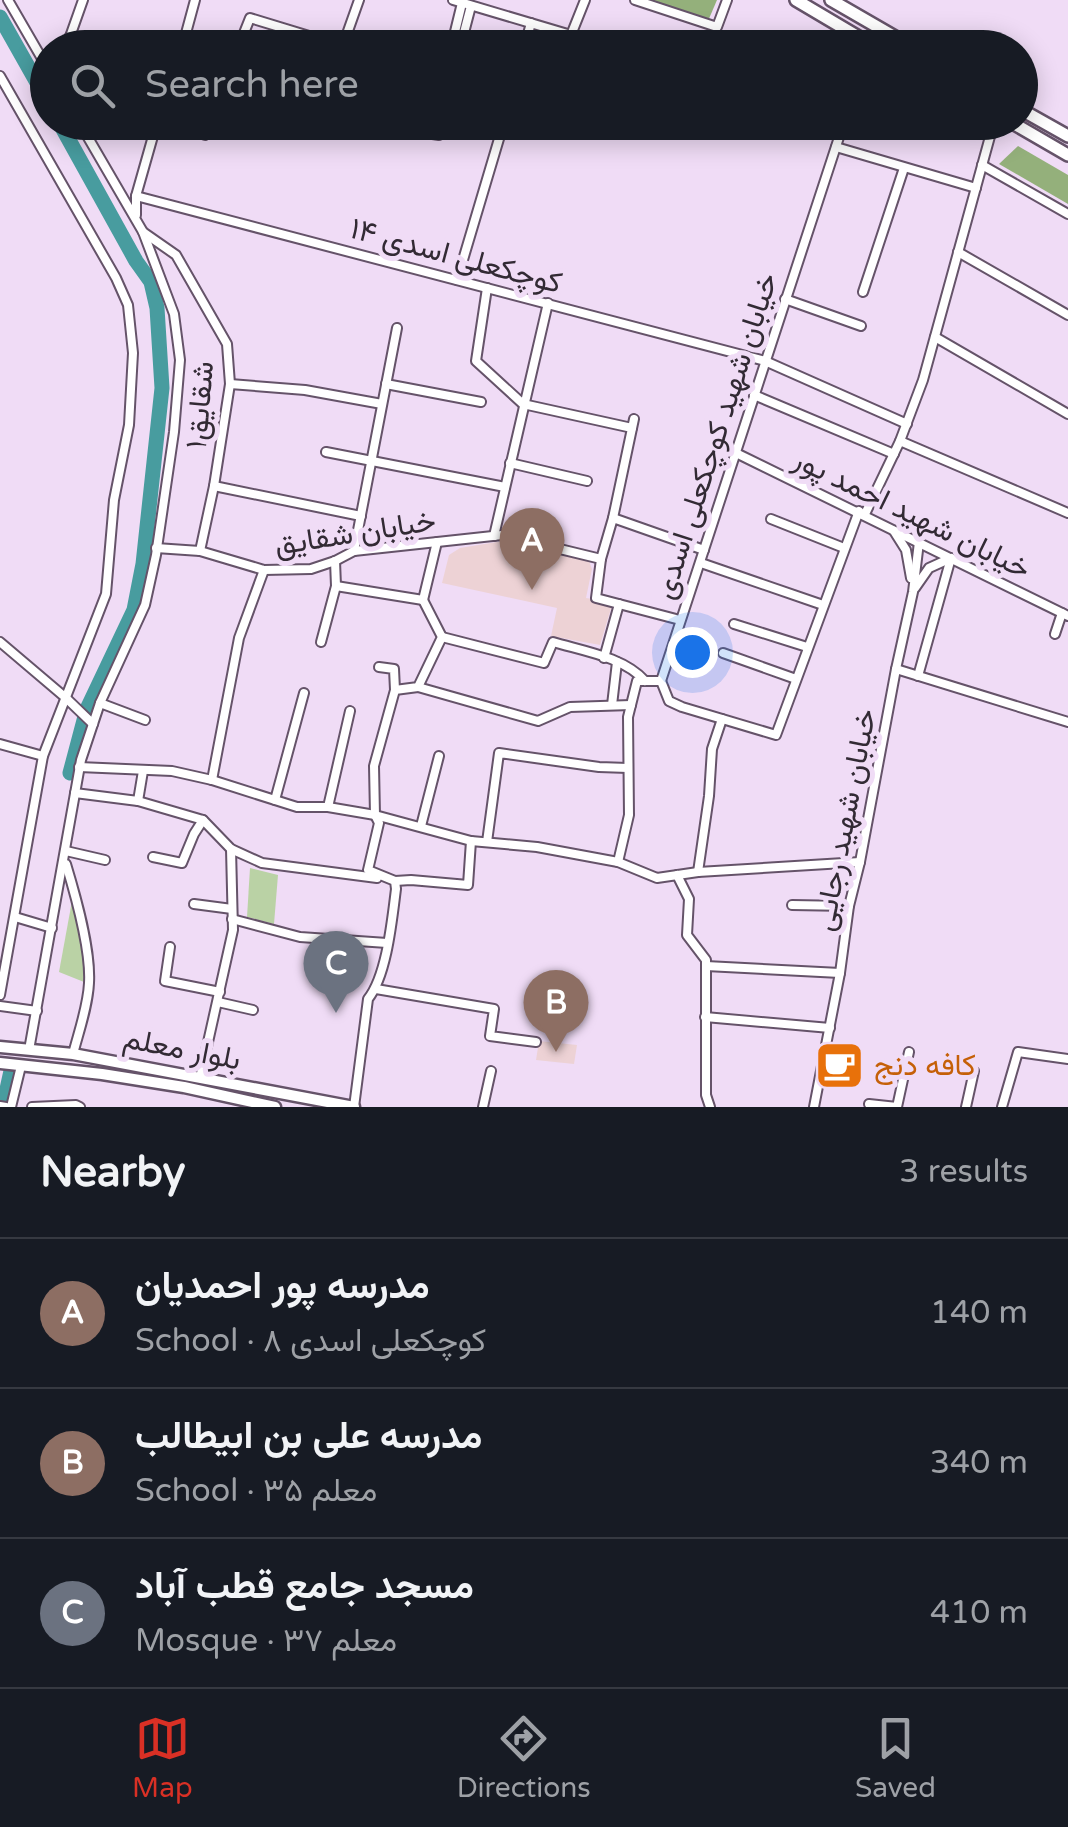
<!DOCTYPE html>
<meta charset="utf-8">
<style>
:root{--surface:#171b24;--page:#242831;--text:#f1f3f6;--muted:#9ea1a6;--line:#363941;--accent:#d93025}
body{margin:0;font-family:"Varela Round",Vazirmatn,sans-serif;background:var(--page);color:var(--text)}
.you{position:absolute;left:692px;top:652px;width:35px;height:35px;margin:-25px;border:8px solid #fff;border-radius:50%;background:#1a73e8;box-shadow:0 0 0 15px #1a73e833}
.badge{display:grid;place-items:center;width:65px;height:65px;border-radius:50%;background:var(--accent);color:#fff;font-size:32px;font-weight:700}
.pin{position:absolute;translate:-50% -82px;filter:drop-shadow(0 2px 5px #0008)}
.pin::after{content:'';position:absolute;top:52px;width:35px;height:30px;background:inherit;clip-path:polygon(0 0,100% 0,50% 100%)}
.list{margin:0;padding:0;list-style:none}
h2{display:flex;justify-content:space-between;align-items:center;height:130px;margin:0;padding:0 40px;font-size:42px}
h2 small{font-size:32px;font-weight:400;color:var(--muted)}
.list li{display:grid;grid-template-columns:65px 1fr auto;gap:30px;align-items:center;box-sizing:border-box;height:150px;padding:0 40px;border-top:2px solid var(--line)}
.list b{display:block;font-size:38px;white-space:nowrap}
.list p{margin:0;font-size:32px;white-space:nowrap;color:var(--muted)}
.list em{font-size:32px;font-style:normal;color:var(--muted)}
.icon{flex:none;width:55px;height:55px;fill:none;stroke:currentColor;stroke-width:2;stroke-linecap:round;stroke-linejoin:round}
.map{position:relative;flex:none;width:1068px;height:1107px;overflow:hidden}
.search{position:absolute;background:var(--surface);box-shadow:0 5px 25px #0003;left:30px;right:30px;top:30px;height:110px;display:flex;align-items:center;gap:25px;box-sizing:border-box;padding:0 35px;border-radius:55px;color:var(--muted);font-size:38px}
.sheet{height:580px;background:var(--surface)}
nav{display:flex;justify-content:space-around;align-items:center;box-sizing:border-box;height:140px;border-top:2px solid var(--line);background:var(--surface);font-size:28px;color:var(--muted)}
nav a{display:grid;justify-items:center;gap:5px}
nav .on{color:var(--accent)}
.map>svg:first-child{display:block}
</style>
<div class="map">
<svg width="1068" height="1107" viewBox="0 0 1068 1107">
<rect width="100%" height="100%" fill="#f0dcf6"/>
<g fill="#edd2d5">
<path d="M 503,541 L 587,556 L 592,569 L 586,598 L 613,602 L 600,645 L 551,636 L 557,608 L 442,583 L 449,555 L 460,548 Z"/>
<path d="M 539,1041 L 577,1045 L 574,1064 L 536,1060 Z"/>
</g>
<g fill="#bad2a5">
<path d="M 250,868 L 278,875 L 274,924 L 247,917 Z"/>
<path d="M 74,890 L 94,986 L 59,972 Z"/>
</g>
<g fill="#94b07b">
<path d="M 650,0 L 717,0 L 708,21 Z"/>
<path d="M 1018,146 L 1068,175 L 1068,204 L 999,164 Z"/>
</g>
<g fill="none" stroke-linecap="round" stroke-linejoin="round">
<g stroke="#489c9f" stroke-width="15">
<path d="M 0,17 L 48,102"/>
<path d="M 59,122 L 136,261 L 151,282 L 157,308 L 162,388 L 143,564 L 134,610 L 87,709 L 70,773"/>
<path d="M 3,1107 L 11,1071"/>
</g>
<defs>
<g id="minor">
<path d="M 8,0 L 48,69"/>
<path d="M 453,0 L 571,35 L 585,0"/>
<path d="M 635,0 L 717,27 L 727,0"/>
<path d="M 70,36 L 105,48"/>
<path d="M 184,38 L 208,48"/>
<path d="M 366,47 L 366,48"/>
<path d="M 66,48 L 83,0"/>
<path d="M 182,48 L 195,0"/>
<path d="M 238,48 L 250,18 L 342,46"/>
<path d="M 342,48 L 359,0"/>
<path d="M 451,48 L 462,3"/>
<path d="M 460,48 L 471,6"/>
<path d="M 524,48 L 531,23"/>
<path d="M 0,76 L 116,278 L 128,305 L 133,353 L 129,425 L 114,500 L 106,594 L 43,756 L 0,995"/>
<path d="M 170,122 L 205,135 L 209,122"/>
<path d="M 429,122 L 426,133 L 439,135 L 442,122"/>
<path d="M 836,147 L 976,188"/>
<path d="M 982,165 L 1068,214"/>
<path d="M 136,196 L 765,361 L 907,424"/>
<path d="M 136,215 L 136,196 L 157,122"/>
<path d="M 143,232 L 176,255 L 227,344 L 230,384 L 214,486 L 200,551"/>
<path d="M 958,252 L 1068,315"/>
<path d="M 457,280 L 504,122"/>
<path d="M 487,288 L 476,361 L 523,404 L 632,428"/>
<path d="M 863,292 L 904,168"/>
<path d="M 785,299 L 861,326"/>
<path d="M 935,337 L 1068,414"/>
<path d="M 230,384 L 305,390 L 382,404"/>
<path d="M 386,384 L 481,402"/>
<path d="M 754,395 L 894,454"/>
<path d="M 900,441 L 1068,513"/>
<path d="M 326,452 L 505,487"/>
<path d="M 736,453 L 1068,616"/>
<path d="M 510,463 L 587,481"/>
<path d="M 214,486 L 361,516"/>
<path d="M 865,514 L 900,441 L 923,380 L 994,122"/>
<path d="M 613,518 L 634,419"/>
<path d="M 771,519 L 844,548"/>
<path d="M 894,531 L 906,550 L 911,578"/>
<path d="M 494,536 L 548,303"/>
<path d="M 156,548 L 200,551 L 264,570 L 311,569 L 335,561 L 354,551 L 502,535 L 601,559 L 596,598 L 680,620"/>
<path d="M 354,551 L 397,328"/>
<path d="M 601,559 L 613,518 L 704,550"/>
<path d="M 701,563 L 823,605"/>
<path d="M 336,586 L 423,600"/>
<path d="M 915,588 L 929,568 L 951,558"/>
<path d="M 423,600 L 437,542"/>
<path d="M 734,624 L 807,647"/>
<path d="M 1055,634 L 1062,613"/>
<path d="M 442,637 L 544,663 L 553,642 C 583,651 624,657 645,681"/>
<path d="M 0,642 L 66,698 L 93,724"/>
<path d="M 321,642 L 336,586 L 335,561"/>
<path d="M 723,653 L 796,679"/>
<path d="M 604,658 L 619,604"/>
<path d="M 379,667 L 394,669 L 395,690"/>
<path d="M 896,669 L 1068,722"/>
<path d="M 918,676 L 951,558"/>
<path d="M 661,681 L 669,701 L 682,707 L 776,735 L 859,511"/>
<path d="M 418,687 L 538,721 L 570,707 L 631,705"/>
<path d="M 100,703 L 145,720"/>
<path d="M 612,705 L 617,662"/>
<path d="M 0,744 L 43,756"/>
<path d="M 79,767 L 172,771 L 212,780 L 297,807 L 328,807 L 375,815 L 471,841 L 537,847 L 618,862 L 657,878 L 698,872 L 860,862"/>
<path d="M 212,780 L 239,638 L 264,570"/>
<path d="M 75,793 L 138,801 L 203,820 L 231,849 L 262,863 L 377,878"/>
<path d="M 275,800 L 304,693"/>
<path d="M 138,801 L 143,771"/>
<path d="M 328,807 L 350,711"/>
<path d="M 421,826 L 439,756"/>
<path d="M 487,842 L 499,753 L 599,767 L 628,768"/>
<path d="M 66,851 L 105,860"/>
<path d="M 153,857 L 182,863 L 194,834 L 203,820"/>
<path d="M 618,862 L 629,815 L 628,717 L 637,681 L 661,681 L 844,122"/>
<path d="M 66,864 C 76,897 91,949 89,983 C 88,1006 79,1031 73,1054"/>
<path d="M 698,872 L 709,796 L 712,749 L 722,719"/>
<path d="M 677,875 L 689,899 L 687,935 L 706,960 L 706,1095 L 710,1107"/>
<path d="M 395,881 L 411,880 L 468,885 L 471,841"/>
<path d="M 194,904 L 232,909"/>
<path d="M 792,905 L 849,906"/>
<path d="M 15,917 L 52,928"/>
<path d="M 232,919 L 300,937 L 387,943"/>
<path d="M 170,947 L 165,981 L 220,992"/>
<path d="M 706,966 L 840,973"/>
<path d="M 376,989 L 494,1009 L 490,1036 L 536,1042"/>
<path d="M 218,1002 L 253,1010"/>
<path d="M 0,1006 L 37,1011"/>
<path d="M 705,1017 L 830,1028"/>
<path d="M 29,1050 L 81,760 L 100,703 L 145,605 L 156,555 L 174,432 L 180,360 L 174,314 L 143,232 L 79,122"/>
<path d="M 200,1078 L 233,930 L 231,849"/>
<path d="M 869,1104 L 897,1107"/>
<path d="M 0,1106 L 6,1107"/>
<path d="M 11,1107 L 21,1066"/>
<path d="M 32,1107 L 76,1105 L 80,1107"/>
<path d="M 354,1107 L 368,999 C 387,975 392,920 396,889 L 395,881 L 368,870 L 379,823 L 375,815 L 374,766 L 395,690 L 418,687 L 442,637 L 423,600"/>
<path d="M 483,1107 L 491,1071"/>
<path d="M 814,1107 L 840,973 L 849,906 L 860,862 L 896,669 L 913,592 L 919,542"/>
<path d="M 897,1107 L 909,1052"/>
<path d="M 966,1107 L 974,1071"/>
<path d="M 1002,1107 L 1018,1052 L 1068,1059"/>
</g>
<g id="major">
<path d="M 0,1047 L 73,1054 L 354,1107"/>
<path d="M 0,1063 L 102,1074 L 184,1087 L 275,1107"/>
</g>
<g id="highway">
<path d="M 796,0 L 877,48"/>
<path d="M 831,0 L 914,48"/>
<path d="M 1020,109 L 1068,136"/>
<path d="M 1011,122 L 1068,155"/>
</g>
</defs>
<use href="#minor" stroke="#655369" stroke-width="12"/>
<use href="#major" stroke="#655369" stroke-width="15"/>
<use href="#highway" stroke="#655369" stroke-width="16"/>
<use href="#minor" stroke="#fff" stroke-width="8"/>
<use href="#major" stroke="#fff" stroke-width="10"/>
<use href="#highway" stroke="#fff" stroke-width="11"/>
</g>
<defs>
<symbol id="cafe-square" viewBox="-11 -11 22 22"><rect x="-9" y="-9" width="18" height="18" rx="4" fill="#e8710a" stroke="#f0dcf6"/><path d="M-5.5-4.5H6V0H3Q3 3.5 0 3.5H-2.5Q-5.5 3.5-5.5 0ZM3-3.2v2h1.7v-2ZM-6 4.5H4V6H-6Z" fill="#fff"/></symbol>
</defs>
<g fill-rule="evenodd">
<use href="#cafe-square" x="812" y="1038" width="55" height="55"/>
</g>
<g text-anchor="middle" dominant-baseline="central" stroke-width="10" stroke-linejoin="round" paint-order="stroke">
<g font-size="30" fill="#322a34" stroke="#f0dcf6">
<text transform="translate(456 256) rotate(15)">کوچکعلی اسدی ۱۴</text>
<text transform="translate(200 405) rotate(-85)">شقایق۱</text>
<text transform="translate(716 436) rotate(-72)">خیابان شهید کوچکعلی اسدی</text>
<text transform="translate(912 514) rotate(26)">خیابان شهید احمد پور</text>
<text transform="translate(355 533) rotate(-9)">خیابان شقایق</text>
<text transform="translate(845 820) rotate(-79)">خیابان شهید رجایی</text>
<text transform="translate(182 1049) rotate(11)">بلوار معلم</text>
</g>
<g font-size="30" fill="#c56008" stroke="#f0dcf6" text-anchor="start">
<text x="874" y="1065">کافه دنج</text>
</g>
</g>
</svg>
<div class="you"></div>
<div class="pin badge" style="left:532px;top:590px;background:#8d6e63">A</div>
<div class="pin badge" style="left:556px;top:1052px;background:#8d6e63">B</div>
<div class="pin badge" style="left:336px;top:1013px;background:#6b7280">C</div>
<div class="search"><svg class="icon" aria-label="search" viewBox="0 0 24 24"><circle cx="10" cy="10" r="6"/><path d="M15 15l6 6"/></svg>Search here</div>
</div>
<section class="sheet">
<h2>Nearby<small>3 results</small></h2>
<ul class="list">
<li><span class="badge" style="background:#8d6e63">A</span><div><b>مدرسه پور احمدیان</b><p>School · کوچکعلی اسدی ۸</p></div><em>140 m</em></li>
<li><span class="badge" style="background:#8d6e63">B</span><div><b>مدرسه علی بن ابیطالب</b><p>School · معلم ۳۵</p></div><em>340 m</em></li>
<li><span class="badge" style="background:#6b7280">C</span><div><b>مسجد جامع قطب آباد</b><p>Mosque · معلم ۳۷</p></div><em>410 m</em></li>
</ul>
</section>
<nav>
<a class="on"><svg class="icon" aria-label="map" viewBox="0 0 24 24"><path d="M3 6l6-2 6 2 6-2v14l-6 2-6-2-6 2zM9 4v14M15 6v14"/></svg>Map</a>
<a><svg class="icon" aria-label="directions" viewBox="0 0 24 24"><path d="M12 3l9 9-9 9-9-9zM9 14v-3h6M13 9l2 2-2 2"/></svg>Directions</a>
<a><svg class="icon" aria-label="saved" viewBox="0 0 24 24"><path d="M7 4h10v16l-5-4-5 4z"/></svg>Saved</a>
</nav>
